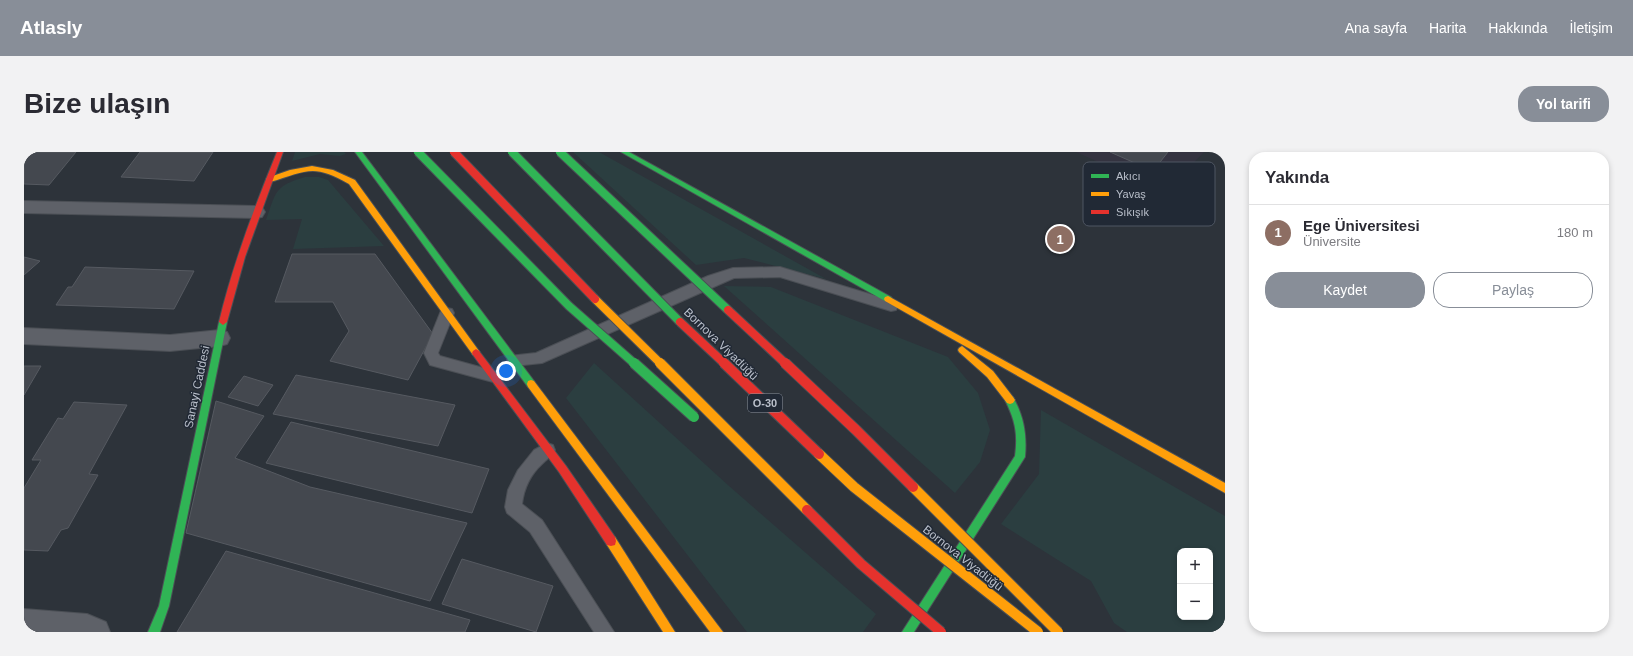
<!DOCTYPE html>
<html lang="tr">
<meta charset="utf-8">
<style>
:root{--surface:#fff;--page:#f2f2f3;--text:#2b2b33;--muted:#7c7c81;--line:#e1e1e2;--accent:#888e98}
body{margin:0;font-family:Helvetica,sans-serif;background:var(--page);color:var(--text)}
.controls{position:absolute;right:12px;bottom:12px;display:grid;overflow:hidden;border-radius:8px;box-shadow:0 2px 6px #0003}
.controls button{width:36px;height:36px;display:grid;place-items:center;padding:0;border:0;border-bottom:1px solid var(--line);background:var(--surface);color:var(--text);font:20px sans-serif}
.you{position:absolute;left:482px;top:219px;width:14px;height:14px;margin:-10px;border:3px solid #fff;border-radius:50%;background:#1a73e8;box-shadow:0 0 0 6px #1a73e833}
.badge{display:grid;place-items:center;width:26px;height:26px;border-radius:50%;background:var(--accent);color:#fff;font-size:13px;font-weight:700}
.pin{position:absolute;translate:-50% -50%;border:2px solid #fff;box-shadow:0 1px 4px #0006}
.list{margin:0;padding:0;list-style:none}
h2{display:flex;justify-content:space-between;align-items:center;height:52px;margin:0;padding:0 16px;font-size:17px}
h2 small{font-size:13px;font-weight:400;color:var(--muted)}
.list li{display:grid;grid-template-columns:26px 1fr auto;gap:12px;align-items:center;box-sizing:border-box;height:56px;padding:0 16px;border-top:1px solid var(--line)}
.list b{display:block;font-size:15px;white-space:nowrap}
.list p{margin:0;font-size:13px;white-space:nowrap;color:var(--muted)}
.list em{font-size:13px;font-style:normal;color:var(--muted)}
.actions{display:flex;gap:8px;padding:12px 16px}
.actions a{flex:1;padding:9px 0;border:1px solid var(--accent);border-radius:16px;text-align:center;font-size:14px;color:var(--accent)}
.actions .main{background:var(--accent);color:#fff}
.map{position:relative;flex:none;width:1201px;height:480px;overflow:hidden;border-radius:16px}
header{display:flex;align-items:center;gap:24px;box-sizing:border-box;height:56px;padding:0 20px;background:var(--accent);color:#fff}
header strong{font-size:19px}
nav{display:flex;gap:22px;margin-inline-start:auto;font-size:14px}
.intro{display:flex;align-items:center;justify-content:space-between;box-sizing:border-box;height:96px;padding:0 24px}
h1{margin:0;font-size:28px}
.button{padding:10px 18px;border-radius:16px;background:var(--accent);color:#fff;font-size:14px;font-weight:700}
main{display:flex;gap:24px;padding:0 24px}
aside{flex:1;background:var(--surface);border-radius:16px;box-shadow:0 2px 6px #0003}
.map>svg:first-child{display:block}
</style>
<header>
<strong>Atlasly</strong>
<nav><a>Ana sayfa</a><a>Harita</a><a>Hakkında</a><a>İletişim</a></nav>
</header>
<div class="intro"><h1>Bize ulaşın</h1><a class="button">Yol tarifi</a></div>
<main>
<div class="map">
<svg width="1201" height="480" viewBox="0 0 1201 480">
<rect width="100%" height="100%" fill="#2d333a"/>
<path fill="#343340" d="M 1052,0 L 1180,0 L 1141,40 Z"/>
<g fill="#2b3e40" fill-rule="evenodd">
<path d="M 271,0 L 320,0 L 322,2 L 316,4 L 296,2 L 268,9 Z"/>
<path d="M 549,0 L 575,0 L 802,127 L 720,106 L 672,113 Z"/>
<path d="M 281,25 L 295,25 L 304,28 L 360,94 L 269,97 L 278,67 L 242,68 C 252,40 250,34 281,25 Z"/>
<path d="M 700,134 L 747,135 L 924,205 L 954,241 L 966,278 L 956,310 L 931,341 Z"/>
<path d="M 570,211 L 705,334 L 852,462 L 839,480 L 723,480 L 542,246 Z"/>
<path d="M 1017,258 L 1201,364 L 1201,480 L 1103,480 L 1090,471 L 1067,429 L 977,372 L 1015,322 ZM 1156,399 L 1186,399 L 1186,465 L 1156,465 Z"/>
</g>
<g fill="#44484f" stroke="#565a61">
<path d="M 0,0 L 52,0 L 25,33 L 0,32 Z"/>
<path d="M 116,0 L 189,0 L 170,29 L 97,25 Z"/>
<path d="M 1086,0 L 1144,0 L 1129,19 Z"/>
<path d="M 268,102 L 351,102 L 409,182 L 384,228 L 306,209 L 325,179 L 309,150 L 251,150 Z"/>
<path d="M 0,105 L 16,109 L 0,123 Z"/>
<path d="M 61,115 L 170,119 L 150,157 L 32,153 L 44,135 L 48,135 Z"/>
<path d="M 0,214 L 17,214 L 0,243 Z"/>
<path d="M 272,223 L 431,253 L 414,294 L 249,262 Z"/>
<path d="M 220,224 L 249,233 L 234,254 L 204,245 Z"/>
<path d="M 192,249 L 240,264 L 211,306 L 286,335 L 443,371 L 406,449 L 162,381 Z"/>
<path d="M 50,250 L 103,253 L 65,322 L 74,323 L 44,376 L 37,378 L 24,399 L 0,398 L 0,336 L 17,308 L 8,308 L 34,266 L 39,267 Z"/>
<path d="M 267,270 L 465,317 L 448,361 L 242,311 Z"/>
<path d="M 202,399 L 446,468 L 441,480 L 153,480 Z"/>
<path d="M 438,407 L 529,434 L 512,480 L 418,452 Z"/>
</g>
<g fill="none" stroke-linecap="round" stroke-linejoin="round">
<defs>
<g id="lane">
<path d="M 756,115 L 872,150 L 874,154 L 872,158 L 867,159 L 756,125 L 710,126 L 518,211 L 490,214 L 485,212 L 483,208 L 485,204 L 512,201 L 684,124 L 709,116 Z"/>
<path d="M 423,156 L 428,157 L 430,161 L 414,201 L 416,204 L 474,220 L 476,224 L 474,228 L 469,230 L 406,213 L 400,201 L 416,161 L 418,157 Z"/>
<path d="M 523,291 L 529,293 L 531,298 C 528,304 523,307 518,312 C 506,323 500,336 498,352 L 518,368 L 590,480 L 570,480 L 506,380 L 483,361 L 481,355 L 484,338 L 494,318 L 510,298 Z"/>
</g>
<g id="street">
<path d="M 0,49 L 232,54 L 238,55 L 241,60 L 238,65 L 232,66 L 0,61 Z"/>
<path d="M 0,176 L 146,183 L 196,178 L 203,180 L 206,186 L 203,192 L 196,194 L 146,199 L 0,192 Z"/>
<path d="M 0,457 L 63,462 L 82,470 L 86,480 L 0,480 Z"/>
</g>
<g id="fast">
<path d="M 331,0 L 338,0 L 510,229 L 511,232 L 510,235 L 504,235 Z"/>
<path d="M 597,0 L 605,0 L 867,145 L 868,147 L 867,149 L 861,149 Z"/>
<path d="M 199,167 L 203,170 L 145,454 L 136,480 L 124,480 L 135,454 L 195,170 Z"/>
<path d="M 986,244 L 989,245 C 1000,265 1003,283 1001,305 L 890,480 L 878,480 L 991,304 C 994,281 991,268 981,248 L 983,245 Z"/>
</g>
<g id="slow">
<path d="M 288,14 L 309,18 L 331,28 L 455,199 L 456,201 L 455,203 L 449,203 L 325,32 C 289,11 283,19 246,30 L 242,28 L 243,26 L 266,18 Z"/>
<path d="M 864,144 L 1201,331 L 1201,341 L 861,149 L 860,147 L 861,145 Z"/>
<path d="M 938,194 L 969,219 L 989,245 L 991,248 L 989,251 L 986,252 L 983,251 L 963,225 L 935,200 L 934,198 L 935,196 Z"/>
<path d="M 507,228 L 510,229 L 699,480 L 686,480 L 504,235 L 503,232 L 504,229 Z"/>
<path d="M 587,384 L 591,385 L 651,480 L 639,480 L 583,393 L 582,389 L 583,385 Z"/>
</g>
<g id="jam">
<path d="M 253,0 L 259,0 L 221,105 L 203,170 L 199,173 L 195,170 C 209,112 230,56 253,0 Z"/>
<path d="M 452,197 L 455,199 L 542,314 L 591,385 L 592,389 L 591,393 L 587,394 L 583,393 L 535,320 L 449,203 L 448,201 L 449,199 Z"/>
</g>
</defs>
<use href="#lane" stroke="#4b4f55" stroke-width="2"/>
<use href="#street" stroke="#4b4f55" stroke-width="2"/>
<use href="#fast" stroke="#4b4f55" stroke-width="2"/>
<use href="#slow" stroke="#4b4f55" stroke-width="2"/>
<use href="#jam" stroke="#4b4f55" stroke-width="2"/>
<use href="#lane" fill="#5e6168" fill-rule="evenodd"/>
<use href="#street" fill="#5e6168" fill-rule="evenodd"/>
<use href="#fast" fill="#30b455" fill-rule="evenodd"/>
<use href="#slow" fill="#ff9f0a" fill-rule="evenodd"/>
<use href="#jam" fill="#e5322d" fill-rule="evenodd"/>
<defs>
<g id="fast-bridge-far1">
<path d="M 394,0 L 545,154 L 611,212"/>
<path d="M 488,0 L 656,170"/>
<path d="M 536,0 L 704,158"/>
</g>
<path id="fast-bridge" d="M 610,211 L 670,265"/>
<path id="slow-bridge-far1" d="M 571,147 L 637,212"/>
<g id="slow-bridge">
<path d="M 636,211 L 783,358"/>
<path d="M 795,302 L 830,335 L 1014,480"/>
<path d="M 889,335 L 1034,480"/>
</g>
<g id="jam-bridge-far1">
<path d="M 430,0 L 571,147"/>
<path d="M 704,158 L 762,212"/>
<path d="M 656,170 L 701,212"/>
</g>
<g id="jam-bridge">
<path d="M 700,211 L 795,302"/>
<path d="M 761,211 L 832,278 L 889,335"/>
<path d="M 783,358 L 837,412 L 917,480"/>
</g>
</defs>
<use href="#fast-bridge-far1" stroke="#4a4f55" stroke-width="10" stroke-linecap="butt"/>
<use href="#fast-bridge" stroke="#4a4f55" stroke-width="12" stroke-linecap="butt"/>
<use href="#slow-bridge-far1" stroke="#4a4f55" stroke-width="10" stroke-linecap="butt"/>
<use href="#slow-bridge" stroke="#4a4f55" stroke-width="12" stroke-linecap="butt"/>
<use href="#jam-bridge-far1" stroke="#4a4f55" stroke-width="10" stroke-linecap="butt"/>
<use href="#jam-bridge" stroke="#4a4f55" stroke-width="12" stroke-linecap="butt"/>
<use href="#fast-bridge-far1" stroke="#30b455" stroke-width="8"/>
<use href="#fast-bridge" stroke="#30b455" stroke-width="10"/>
<use href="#slow-bridge-far1" stroke="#ff9f0a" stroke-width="8"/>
<use href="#slow-bridge" stroke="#ff9f0a" stroke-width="10"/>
<use href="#jam-bridge-far1" stroke="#e5322d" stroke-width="8"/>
<use href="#jam-bridge" stroke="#e5322d" stroke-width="10"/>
</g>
<g text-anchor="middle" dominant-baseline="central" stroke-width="3" stroke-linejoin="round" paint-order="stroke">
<rect fill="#212935" stroke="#8b929d" stroke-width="1" x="724" y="242" width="34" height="18" rx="3"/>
<g font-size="11" font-weight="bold" fill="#b9bfca">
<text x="741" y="251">O-30</text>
</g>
<g font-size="12" fill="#b9bfca" stroke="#212935">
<text transform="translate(697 192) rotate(44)">Bornova Viyadüğü</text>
<text transform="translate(173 235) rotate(-78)">Sanayi Caddesi</text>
<text transform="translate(939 406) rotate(38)">Bornova Viyadüğü</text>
</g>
</g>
<rect x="1059" y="10" width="132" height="64" rx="6" fill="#212935" stroke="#4f5662" stroke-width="1"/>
<rect x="1067" y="22" width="18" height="4" fill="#30b455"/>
<rect x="1067" y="40" width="18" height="4" fill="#ff9f0a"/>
<rect x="1067" y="58" width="18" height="4" fill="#e5322d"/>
<g font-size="11" fill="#b9bfca">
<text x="1092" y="28">Akıcı</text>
<text x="1092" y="46">Yavaş</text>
<text x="1092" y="64">Sıkışık</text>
</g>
</svg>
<div class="controls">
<button>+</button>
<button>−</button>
</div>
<div class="you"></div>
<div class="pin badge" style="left:1036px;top:87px;background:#8d6e63">1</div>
</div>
<aside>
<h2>Yakında<small></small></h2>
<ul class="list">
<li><span class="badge" style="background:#8d6e63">1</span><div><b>Ege Üniversitesi</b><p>Üniversite</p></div><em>180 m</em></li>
</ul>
<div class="actions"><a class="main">Kaydet</a><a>Paylaş</a></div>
</aside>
</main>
